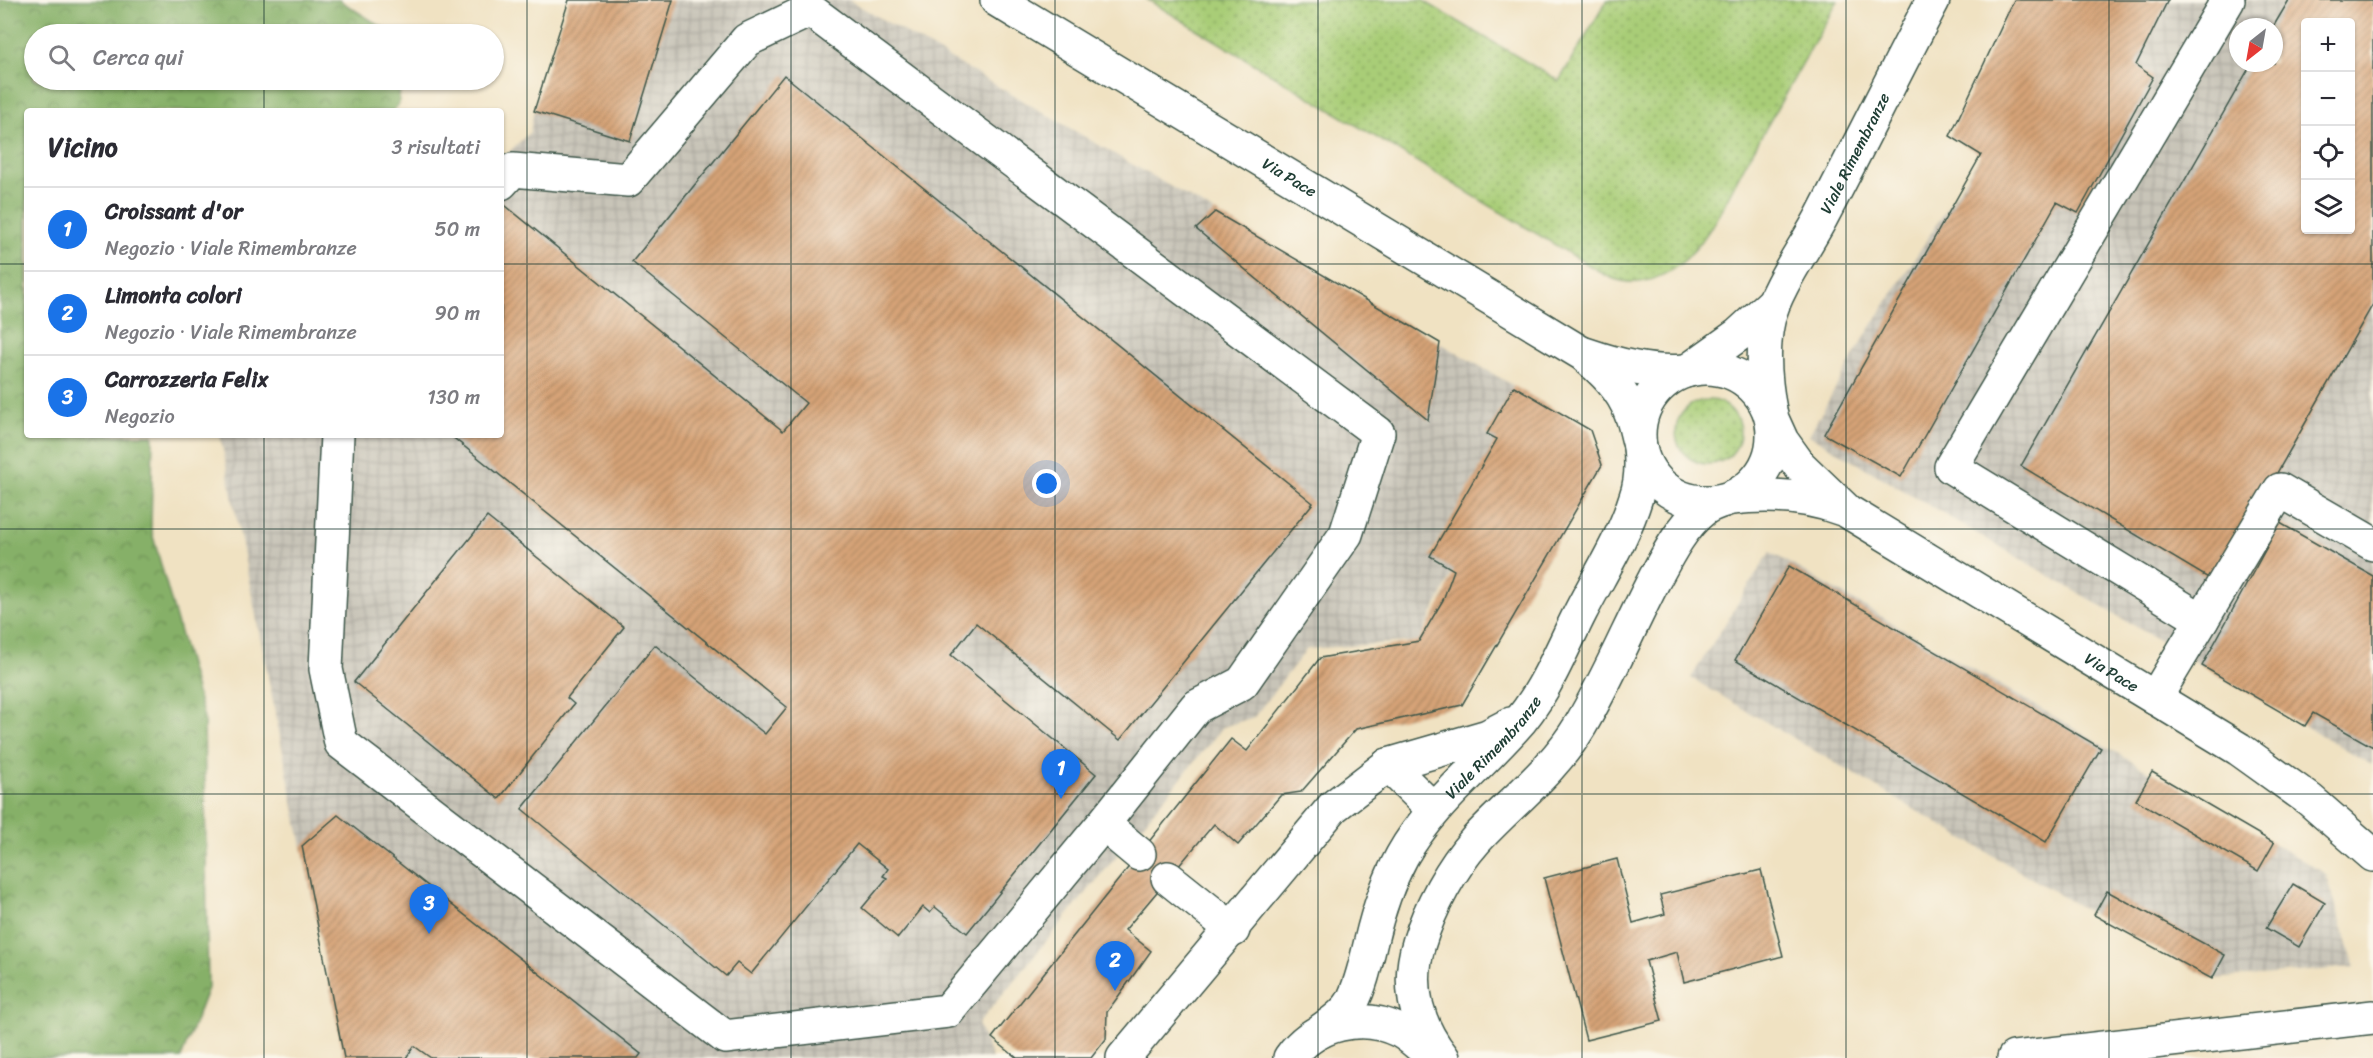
<!DOCTYPE html>
<html lang="it">
<meta charset="utf-8">
<style>
:root{--surface:#fff;--page:#f7f7f7;--text:#2b2b33;--muted:#7c7c81;--line:#e1e1e2;--accent:#1a73e8}
body{margin:0;font-family:Sriracha,sans-serif;background:var(--page);color:var(--text)}
.controls{position:absolute;right:18px;top:18px;display:grid;overflow:hidden;border-radius:6px;box-shadow:0 2px 4px #0004}
.controls button{width:54px;height:54px;display:grid;place-items:center;padding:0;border:0;border-bottom:2px solid var(--line);background:var(--surface);color:var(--text);font:30px sans-serif}
.compass{position:absolute;left:2229px;top:18px;width:54px;height:54px;border-radius:50%;background:var(--surface);box-shadow:0 2px 4px #0004;rotate:211deg}
.you{position:absolute;left:1047px;top:484px;width:21px;height:21px;margin:-15px;border:4px solid #fff;border-radius:50%;background:#1a73e8;box-shadow:0 0 0 9px #1a73e833}
.badge{display:grid;place-items:center;width:39px;height:39px;border-radius:50%;background:var(--accent);color:#fff;font-size:20px;font-weight:700}
.pin{position:absolute;translate:-50% -50px;filter:drop-shadow(0 2px 3px #0008)}
.pin::after{content:'';position:absolute;top:32px;width:21px;height:18px;background:inherit;clip-path:polygon(0 0,100% 0,50% 100%)}
.list{margin:0;padding:0;list-style:none}
h2{display:flex;justify-content:space-between;align-items:center;height:78px;margin:0;padding:0 24px;font-size:26px}
h2 small{font-size:20px;font-weight:400;color:var(--muted)}
.list li{display:grid;grid-template-columns:39px 1fr auto;gap:18px;align-items:center;box-sizing:border-box;height:84px;padding:0 24px;border-top:2px solid var(--line)}
.list b{display:block;font-size:22px;white-space:nowrap}
.list p{margin:0;font-size:20px;white-space:nowrap;color:var(--muted)}
.list em{font-size:20px;font-style:normal;color:var(--muted)}
.icon{flex:none;width:33px;height:33px;fill:none;stroke:currentColor;stroke-width:2;stroke-linecap:round;stroke-linejoin:round}
.map{position:relative;flex:none;width:2373px;height:1058px;overflow:hidden}
.search{position:absolute;background:var(--surface);box-shadow:0 2px 4px #0004;left:24px;top:24px;width:480px;height:66px;display:flex;align-items:center;gap:15px;box-sizing:border-box;padding:0 21px;border-radius:33px;color:var(--muted);font-size:22px}
.panel{position:absolute;background:var(--surface);box-shadow:0 2px 4px #0004;left:24px;top:108px;width:480px;height:330px;border-radius:6px}
.map>svg:first-child{display:block}
</style>
<div class="map">
<svg width="2373" height="1058" viewBox="0 0 2373 1058">
<defs>
<pattern id="industrial-grid" width="8" height="8" patternUnits="userSpaceOnUse" patternTransform="scale(1.5)"><rect width="8" height="8" fill="#c8c4b8"/><path d="M0 4h8M4 0v8" fill="none" stroke="#aba99f"/></pattern>
<pattern id="grass-dots" width="8" height="8" patternUnits="userSpaceOnUse" patternTransform="scale(1.5)"><rect width="8" height="8" fill="#a9cd77"/><path d="M2 2h.1M6 6h.1" fill="none" stroke="#89a862" stroke-width="1.8" stroke-linecap="round"/></pattern>
<pattern id="forest-crowns" width="20" height="18" patternUnits="userSpaceOnUse" patternTransform="scale(1.5)"><rect width="20" height="18" fill="#86b068"/><path d="M2 6a3 3 0 1 1 6 0M12 15a3 3 0 1 1 6 0" fill="none" stroke="#6d9056"/></pattern>
<pattern id="building-hatch" width="6" height="6" patternUnits="userSpaceOnUse" patternTransform="scale(1.5)"><rect width="6" height="6" fill="#d6a377"/><path d="M-1 1l2-2M0 6l6-6M5 7l2-2" fill="none" stroke="#ad8662"/></pattern>
</defs>
<rect width="100%" height="100%" fill="#fbf7ec"/>
<filter id="ink" filterUnits="userSpaceOnUse"><feTurbulence type="fractalNoise" baseFrequency=".0167" numOctaves="2"/><feDisplacementMap in="SourceGraphic" scale="12" xChannelSelector="R" yChannelSelector="G"/><feConvolveMatrix kernelMatrix="1 2 1 2 8 2 1 2 1" color-interpolation-filters="sRGB"/></filter>
<filter id="wash" filterUnits="userSpaceOnUse"><feTurbulence type="fractalNoise" baseFrequency=".008" numOctaves="4" result="noise"/><feDisplacementMap in="SourceGraphic" scale="24" xChannelSelector="R" yChannelSelector="G"/><feGaussianBlur stdDeviation="1.35" result="paint"/><feColorMatrix in="noise" values="0 0 0 0 0 0 0 0 0 0 0 0 0 0 0 0 0 1.4 0 .05"/><feComposite in="paint" operator="in"/></filter>
<g filter="url(#wash)">
<rect width="100%" height="100%" fill="#f0e2c2"/>
<g fill="url(#industrial-grid)" fill-rule="evenodd">
<path d="M 569,0 L 849,0 L 1514,386 L 1487,434 L 1497,439 L 1430,555 L 1454,570 L 1419,641 L 1307,649 L 1254,717 L 1223,727 L 978,1024 L 992,1058 L 344,1058 L 220,435 L 501,435 L 501,160 L 530,132 L 534,111 Z"/>
<path d="M 2014,0 L 2373,0 L 2372,765 L 1809,435 L 1862,341 L 1981,155 L 1950,136 ZM 2306,22 L 2350,22 L 2350,230 L 2306,230 ZM 2238,27 L 2274,27 L 2274,63 L 2238,63 Z"/>
<path d="M 1770,552 L 2326,874 L 2355,967 L 2212,979 L 2094,915 L 1691,678 Z"/>
</g>
<g fill="url(#grass-dots)" stroke="#648556" stroke-width="1.5">
<path d="M 1148,0 L 1422,0 L 1559,81 L 1607,0 L 1838,0 C 1808,54 1777,109 1746,163 C 1727,197 1710,240 1679,265 C 1656,282 1633,288 1607,276 Z"/>
<circle cx="1708" cy="432" r="32"/>
</g>
<path fill="url(#forest-crowns)" stroke="#52764e" stroke-width="1.5" d="M 0,0 L 339,0 L 393,34 L 34,34 L 34,80 L 400,80 L 399,104 L 393,111 L 27,111 L 27,435 L 153,435 L 151,529 L 204,718 L 208,988 L 181,1058 L 0,1058 Z"/>
<g id="blocks">
<g fill="url(#building-hatch)" fill-rule="evenodd">
<path d="M 569,0 L 673,0 L 630,141 L 534,111 Z"/>
<path d="M 2014,0 L 2168,0 L 2136,65 L 2153,77 L 2078,213 L 2057,202 L 1901,477 L 1824,434 L 1981,155 L 1950,136 Z"/>
<path d="M 2289,0 L 2373,0 L 2373,304 L 2215,582 L 2021,466 L 2252,63 L 2274,63 L 2273,27 ZM 2306,22 L 2350,22 L 2350,230 L 2306,230 Z"/>
<path d="M 784,75 L 1313,503 L 1120,740 L 976,623 L 951,655 L 1096,774 L 967,933 L 935,907 L 930,913 L 923,907 L 898,938 L 862,908 L 887,878 L 883,876 L 888,869 L 857,844 L 751,974 L 737,963 L 726,976 L 522,809 L 655,645 L 765,734 L 787,707 L 450,435 L 501,435 L 501,202 L 783,431 L 806,403 L 632,262 Z"/>
<path d="M 1215,212 L 1440,343 L 1428,420 L 1196,229 Z"/>
<path d="M 1514,386 L 1590,430 L 1602,465 L 1462,705 L 1356,729 L 1301,792 L 1281,795 L 1238,845 L 1214,824 L 1125,930 L 1151,951 L 1107,1012 L 1106,1039 L 1091,1058 L 1017,1058 L 992,1038 L 1231,739 L 1247,751 L 1320,658 L 1419,641 L 1443,600 L 1454,570 L 1430,556 L 1497,439 L 1487,434 Z"/>
<path d="M 487,517 L 624,627 L 567,698 L 574,704 L 499,799 L 354,682 Z"/>
<path d="M 2280,523 L 2373,576 L 2373,747 L 2313,713 L 2305,726 L 2202,666 Z"/>
<path d="M 1789,566 L 2101,748 L 2046,842 L 1735,660 Z"/>
<path d="M 2152,772 L 2274,843 L 2258,871 L 2136,800 Z"/>
<path d="M 338,815 L 641,1054 L 638,1058 L 431,1058 L 414,1046 L 406,1058 L 344,1058 L 302,846 Z"/>
<path d="M 1617,859 L 1633,923 L 1665,914 L 1660,895 L 1761,870 L 1783,956 L 1684,982 L 1677,952 L 1646,961 L 1662,1021 L 1586,1040 L 1544,878 Z"/>
<path d="M 2293,884 L 2325,903 L 2299,947 L 2266,928 Z"/>
<path d="M 2107,891 L 2225,955 L 2212,979 L 2094,915 Z"/>
</g>
</g>
</g>
<g filter="url(#ink)">
<use href="#blocks" fill-opacity="0" stroke="#3e5649" stroke-width="1.5"/>
<g fill="none" stroke-linecap="round" stroke-linejoin="round">
<defs>
<g id="minor">
<path id="s1" d="M 997,0 L 1583,354 C 1602,370 1623,389 1631,414 C 1635,423 1636,432 1639,442"/>
<path d="M 1585,354 C 1617,365 1651,374 1685,371"/>
<circle cx="1706" cy="435" r="67"/>
<path d="M 1689,370 L 1738,335 L 1773,303"/>
<path id="s2" d="M 1771,416 C 1765,385 1761,352 1768,321 C 1774,290 1807,245 1822,216 C 1860,144 1895,72 1933,0"/>
<path id="s3" d="M 1772,419 L 1782,441 L 1800,466 L 1847,511 L 2239,749 L 2310,800 L 2373,855"/>
<path d="M 337,435 L 326,669 L 341,743 L 725,1037 L 948,1011 L 1103,824 L 1196,707 L 1242,683 L 1346,534 L 1378,433 L 810,10 L 747,40 L 628,180 L 513,170 L 501,183"/>
<path d="M 1731,498 C 1767,494 1808,496 1842,509"/>
<path d="M 2202,620 L 1951,467 L 2228,0"/>
<path d="M 2155,698 L 2280,490 L 2373,544"/>
<path d="M 1388,765 L 1434,810"/>
<path d="M 1103,824 L 1139,854"/>
<path d="M 1168,878 L 1233,930"/>
<path id="s4" d="M 1319,1032 C 1331,1023 1345,1015 1352,1002 C 1362,983 1366,961 1371,941 C 1378,911 1388,882 1402,856 C 1430,806 1475,771 1513,729 C 1544,696 1560,652 1581,611 C 1600,574 1624,537 1636,497 C 1642,480 1642,465 1640,447"/>
<path d="M 1123,1058 L 1333,807 L 1388,765 L 1488,736 L 1511,724"/>
<path d="M 1290,1058 C 1314,1023 1363,1012 1400,1031 C 1413,1038 1423,1049 1434,1058"/>
<path d="M 1443,1058 C 1416,1024 1406,986 1419,943 C 1430,907 1451,868 1476,840 C 1511,802 1553,771 1580,726 C 1608,679 1629,628 1654,580 C 1667,556 1682,526 1704,509 C 1710,505 1718,502 1725,500"/>
<path d="M 2014,1058 L 2373,1017"/>
</g>
</defs>
<use href="#minor" stroke="#3e5649" stroke-width="36"/>
<use href="#minor" stroke="#fff" stroke-width="33"/>
</g>
</g>
<path fill="none" stroke="#1f3d34" stroke-width="1.5" stroke-opacity="0.55" d="M 264,0 L 264,34M 527,0 L 527,1058M 791,0 L 791,1058M 1055,0 L 1055,1058M 1318,0 L 1318,1058M 1582,0 L 1582,1058M 1846,0 L 1846,1058M 2109,0 L 2109,1058M 264,80 L 264,111M 0,264 L 27,264M 501,264 L 2373,264M 264,435 L 264,1058M 0,529 L 2373,529M 0,794 L 2373,794"/>
<g text-anchor="middle" dominant-baseline="central" stroke-width="4.5" stroke-linejoin="round" paint-order="stroke">
<g font-size="16" fill="#1f3d34" stroke="#fbf7ec">
<text stroke="none"><textPath href="#s2" startOffset="285">Viale Rimembranze</textPath></text>
<text stroke="none"><textPath href="#s1" startOffset="342">Via Pace</textPath></text>
<text stroke="none"><textPath href="#s3" startOffset="430">Via Pace</textPath></text>
<text stroke="none"><textPath href="#s4" startOffset="342">Viale Rimembranze</textPath></text>
</g>
</g>
</svg>
<div class="controls">
<button>+</button>
<button>−</button>
<button><svg class="icon" aria-label="locate" viewBox="0 0 24 24"><circle cx="12" cy="12" r="6"/><path d="M12 2v4M12 18v4M2 12h4M18 12h4"/></svg></button>
<button><svg class="icon" aria-label="layers" viewBox="0 0 24 24"><path d="M12 4l9 5-9 5-9-5zM3 14l9 5 9-5"/></svg></button>
</div>
<svg class="compass" viewBox="-18 -18 36 36"><path d="M0-13l5 13h-10z" fill="#e53935"/><path d="M0 13l5-13h-10z" fill="#7c7c81"/></svg>
<div class="you"></div>
<div class="pin badge" style="left:1061px;top:799px">1</div>
<div class="pin badge" style="left:1115px;top:991px">2</div>
<div class="pin badge" style="left:429px;top:934px">3</div>
<div class="search"><svg class="icon" aria-label="search" viewBox="0 0 24 24"><circle cx="10" cy="10" r="6"/><path d="M15 15l6 6"/></svg>Cerca qui</div>
<section class="panel">
<h2>Vicino<small>3 risultati</small></h2>
<ul class="list">
<li><span class="badge">1</span><div><b>Croissant d'or</b><p>Negozio · Viale Rimembranze</p></div><em>50 m</em></li>
<li><span class="badge">2</span><div><b>Limonta colori</b><p>Negozio · Viale Rimembranze</p></div><em>90 m</em></li>
<li><span class="badge">3</span><div><b>Carrozzeria Felix</b><p>Negozio</p></div><em>130 m</em></li>
</ul>
</section>
</div>
